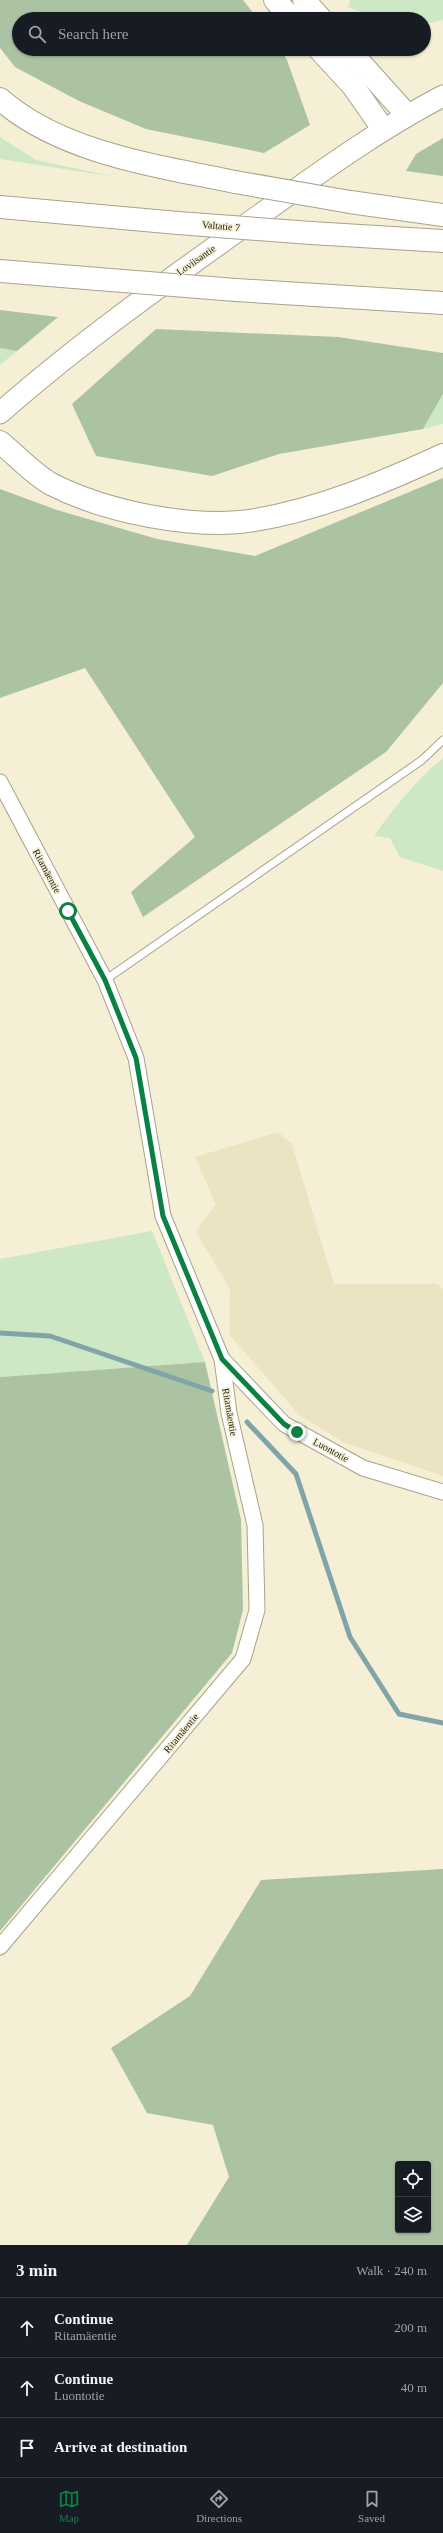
<!DOCTYPE html>
<meta charset="utf-8">
<style>
:root{--surface:#171b24;--page:#20242c;--text:#f1f3f6;--muted:#9ea1a6;--line:#363941;--accent:#0b8043}
body{margin:0;font-family:"Times New Roman",serif;background:var(--page);color:var(--text)}
.controls{position:absolute;right:12px;bottom:12px;display:grid;overflow:hidden;border-radius:4px;box-shadow:0 1px 3px #0004}
.controls button{width:36px;height:36px;display:grid;place-items:center;padding:0;border:0;border-bottom:1px solid var(--line);background:var(--surface);color:var(--text);font:20px sans-serif}
.stop{position:absolute;width:12px;height:12px;margin:-9px;border:3px solid #0b8043;border-radius:50%;background:#fff}
.stop.end{background:#0b8043;border-color:#fff;box-shadow:0 1px 4px #0008}
.list{margin:0;padding:0;list-style:none}
h2{display:flex;justify-content:space-between;align-items:center;height:52px;margin:0;padding:0 16px;font-size:17px}
h2 small{font-size:13px;font-weight:400;color:var(--muted)}
.list li{display:grid;grid-template-columns:26px 1fr auto;gap:12px;align-items:center;box-sizing:border-box;height:60px;padding:0 16px;border-top:1px solid var(--line)}
.list b{display:block;font-size:15px;white-space:nowrap}
.list p{margin:0;font-size:13px;white-space:nowrap;color:var(--muted)}
.list em{font-size:13px;font-style:normal;color:var(--muted)}
.icon{flex:none;width:22px;height:22px;fill:none;stroke:currentColor;stroke-width:2;stroke-linecap:round;stroke-linejoin:round}
.map{position:relative;flex:none;width:443px;height:2245px;overflow:hidden}
.search{position:absolute;background:var(--surface);box-shadow:0 1px 3px #0004;left:12px;right:12px;top:12px;height:44px;display:flex;align-items:center;gap:10px;box-sizing:border-box;padding:0 14px;border-radius:22px;color:var(--muted);font-size:15px}
.sheet{height:232px;background:var(--surface)}
nav{display:flex;justify-content:space-around;align-items:center;box-sizing:border-box;height:56px;border-top:1px solid var(--line);background:var(--surface);font-size:11px;color:var(--muted)}
nav a{display:grid;justify-items:center;gap:2px}
nav .on{color:var(--accent)}
.map>svg:first-child{display:block}
</style>
<div class="map">
<svg width="443" height="2245" viewBox="0 0 443 2245">
<rect width="100%" height="100%" fill="#f5efd5"/>
<path fill="#ebe3c2" d="M 278,1132 L 292,1144 L 334,1284 L 437,1284 L 443,1289 L 443,1476 L 343,1442 L 299,1415 L 229,1334 L 230,1289 L 196,1232 L 216,1204 L 195,1157 Z"/>
<g fill="#cee7c5">
<path d="M 350,0 L 443,0 L 443,20 L 424,24 L 424,19 L 379,19 L 348,7 Z"/>
<path d="M 0,137 L 36,160 L 115,177 L 0,159 Z"/>
<path d="M 0,348 L 17,351 L 0,365 Z"/>
<path d="M 443,394 L 443,424 L 423,429 Z"/>
<path d="M 443,758 L 443,871 L 400,857 L 390,838 L 374,836 C 395,806 416,781 443,758 Z"/>
<path d="M 152,1231 L 205,1362 L 0,1377 L 0,1259 Z"/>
</g>
<g fill="#abc3a2" fill-rule="evenodd">
<path d="M 0,0 L 243,0 L 258,19 L 19,19 L 19,49 L 280,49 L 287,60 L 310,125 L 264,153 L 146,129 L 79,101 L 15,67 L 0,48 Z"/>
<path d="M 443,138 L 443,176 L 406,171 L 416,154 Z"/>
<path d="M 0,310 L 58,317 L 17,351 L 0,348 Z"/>
<path d="M 156,329 L 338,337 L 443,353 L 443,394 L 423,429 L 279,454 L 212,476 L 96,456 L 72,404 Z"/>
<path d="M 443,478 L 443,683 L 386,752 L 143,917 L 131,892 L 195,837 L 85,668 L 0,698 L 0,489 L 57,510 L 157,539 L 255,556 Z"/>
<path d="M 205,1362 L 241,1520 L 243,1610 L 232,1653 L 0,1931 L 0,1377 Z"/>
<path d="M 443,1869 L 443,2245 L 187,2245 L 229,2177 L 213,2125 L 147,2113 L 111,2048 L 190,1996 L 261,1880 ZM 398,2164 L 428,2164 L 428,2230 L 398,2230 Z"/>
</g>
<g fill="none" stroke-linecap="round" stroke-linejoin="round">
<g stroke="#81a4a7" stroke-width="5">
<path d="M 0,1333 L 50,1336 L 212,1391"/>
<path d="M 247,1422 L 296,1474 L 350,1637 L 399,1714 L 443,1723"/>
</g>
<defs>
<path id="lane" d="M 105,980 L 422,760 L 443,740"/>
<g id="street">
<path d="M 0,782 L 105,980 L 136,1058 L 163,1216 L 222,1359 L 229,1413 L 255,1525 L 257,1610 L 243,1659 L 0,1947"/>
<path d="M 222,1359 L 284,1424 L 363,1468 L 443,1492"/>
</g>
<path id="secondary" d="M 0,413 C 77,345 160,286 243,227 C 308,181 372,133 443,96"/>
<g id="highway">
<path d="M 275,0 L 292,19"/>
<path d="M 304,0 L 321,19"/>
<path d="M 319,49 L 353,86 L 383,129"/>
<path d="M 348,49 L 407,115"/>
<path d="M 0,99 C 61,153 158,166 235,182"/>
<path d="M 350,202 L 443,215"/>
<path d="M 0,207 L 178,223"/>
<path d="M 311,233 L 443,241"/>
<path d="M 0,271 L 98,279"/>
<path d="M 236,290 L 443,303"/>
<path d="M 0,442 C 16,455 33,474 51,484 C 106,512 193,530 255,520 C 321,509 382,483 443,455"/>
</g>
</defs>
<use href="#lane" stroke="#a8a38b" stroke-width="9"/>
<use href="#street" stroke="#a8a38b" stroke-width="17"/>
<use href="#secondary" stroke="#a8a38b" stroke-width="23"/>
<use href="#highway" stroke="#a8a38b" stroke-width="24"/>
<use href="#lane" stroke="#fff" stroke-width="7"/>
<use href="#street" stroke="#fff" stroke-width="15"/>
<use href="#secondary" stroke="#fff" stroke-width="21"/>
<use href="#highway" stroke="#fff" stroke-width="22"/>
<defs>
<g id="highway-bridge">
<path d="M 235,182 L 350,202"/>
<path d="M 178,223 L 311,233"/>
<path d="M 98,279 L 236,290"/>
</g>
</defs>
<use href="#highway-bridge" stroke="#a8a38b" stroke-width="24" stroke-linecap="butt"/>
<use href="#highway-bridge" stroke="#fff" stroke-width="22"/>
</g>
<g fill="none" stroke-linecap="round" stroke-linejoin="round">
<path stroke="#0b8043" stroke-width="5" d="M 68,911 L 105,980 L 136,1058 L 163,1216 L 222,1359 L 284,1424 L 297,1432"/>
</g>
<g text-anchor="middle" dominant-baseline="central" stroke-width="3" stroke-linejoin="round" paint-order="stroke">
<g font-size="10" fill="#1e1b12" stroke="#f5efd5">
<text transform="translate(221 226) rotate(5)">Valtatie 7</text>
<text transform="translate(196 260) rotate(-35)">Loviisantie</text>
<text transform="translate(47 871) rotate(62)">Ritamäentie</text>
<text transform="translate(230 1412) rotate(80)">Ritamäentie</text>
<text transform="translate(331 1450) rotate(29)">Luontotie</text>
<text transform="translate(181 1733) rotate(-50)">Ritamäentie</text>
</g>
</g>
</svg>
<div class="controls">
<button><svg class="icon" aria-label="locate" viewBox="0 0 24 24"><circle cx="12" cy="12" r="6"/><path d="M12 2v4M12 18v4M2 12h4M18 12h4"/></svg></button>
<button><svg class="icon" aria-label="layers" viewBox="0 0 24 24"><path d="M12 4l9 5-9 5-9-5zM3 14l9 5 9-5"/></svg></button>
</div>
<div class="stop" style="left:68px;top:911px"></div>
<div class="stop end" style="left:297px;top:1432px"></div>
<div class="search"><svg class="icon" aria-label="search" viewBox="0 0 24 24"><circle cx="10" cy="10" r="6"/><path d="M15 15l6 6"/></svg>Search here</div>
</div>
<section class="sheet">
<h2>3 min<small>Walk · 240 m</small></h2>
<ul class="list">
<li><svg class="icon" aria-label="ahead" viewBox="0 0 24 24"><path d="M12 20V5M6 11l6-6 6 6"/></svg><div><b>Continue</b><p>Ritamäentie</p></div><em>200 m</em></li>
<li><svg class="icon" aria-label="ahead" viewBox="0 0 24 24"><path d="M12 20V5M6 11l6-6 6 6"/></svg><div><b>Continue</b><p>Luontotie</p></div><em>40 m</em></li>
<li><svg class="icon" aria-label="arrive" viewBox="0 0 24 24"><path d="M6 21V4h12l-3 4 3 4H6"/></svg><div><b>Arrive at destination</b></div></li>
</ul>
</section>
<nav>
<a class="on"><svg class="icon" aria-label="map" viewBox="0 0 24 24"><path d="M3 6l6-2 6 2 6-2v14l-6 2-6-2-6 2zM9 4v14M15 6v14"/></svg>Map</a>
<a><svg class="icon" aria-label="directions" viewBox="0 0 24 24"><path d="M12 3l9 9-9 9-9-9zM9 14v-3h6M13 9l2 2-2 2"/></svg>Directions</a>
<a><svg class="icon" aria-label="saved" viewBox="0 0 24 24"><path d="M7 4h10v16l-5-4-5 4z"/></svg>Saved</a>
</nav>
